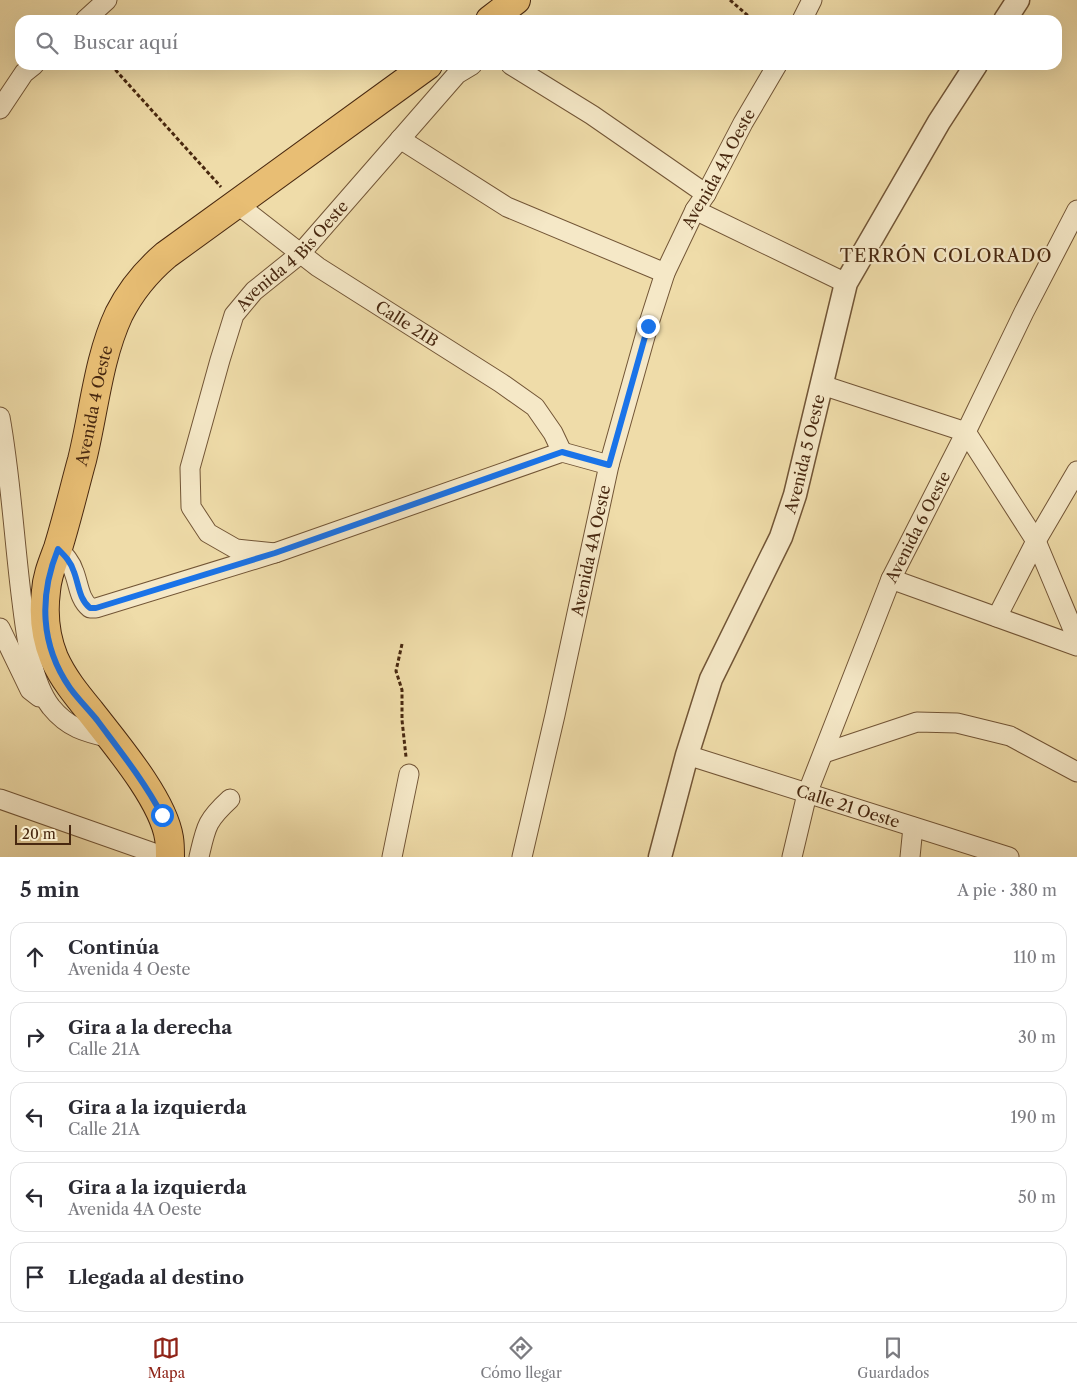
<!DOCTYPE html>
<html lang="es">
<meta charset="utf-8">
<style>
:root{--surface:#fff;--page:#f7f7f7;--text:#2b2b33;--muted:#7c7c81;--line:#e1e1e2;--accent:#8f2418}
body{margin:0;font-family:"Libre Caslon Text",serif;background:var(--page);color:var(--text)}
.scale{position:absolute;left:15px;bottom:12px;width:56px;box-sizing:border-box;padding-left:5px;border:2px solid #482810;border-top:0;font-size:14px;line-height:18px;white-space:nowrap;color:#482810;-webkit-text-stroke:4px #f5e8c7;paint-order:stroke}
.stop{position:absolute;width:15px;height:15px;margin:-11px;border:4px solid #1a73e8;border-radius:50%;background:#fff}
.stop.end{background:#1a73e8;border-color:#fff;box-shadow:0 1px 5px #0008}
.list{margin:0;padding:0;list-style:none}
h2{display:flex;justify-content:space-between;align-items:center;height:65px;margin:0;padding:0 20px;font-size:21px}
h2 small{font-size:16px;font-weight:400;color:var(--muted)}
.list li{display:grid;grid-template-columns:32px 1fr auto;gap:15px;align-items:center;box-sizing:border-box;height:70px;margin:0 10px 10px;padding:0 10px;border:1px solid var(--line);border-radius:15px}
.list b{display:block;font-size:19px;white-space:nowrap}
.list p{margin:0;font-size:16px;white-space:nowrap;color:var(--muted)}
.list em{font-size:16px;font-style:normal;color:var(--muted)}
.icon{flex:none;width:28px;height:28px;fill:none;stroke:currentColor;stroke-width:2;stroke-linecap:round;stroke-linejoin:round}
.map{position:relative;flex:none;width:1077px;height:857px;overflow:hidden}
.search{position:absolute;background:var(--surface);box-shadow:0 5px 20px #0002;left:15px;right:15px;top:15px;height:55px;display:flex;align-items:center;gap:12px;box-sizing:border-box;padding:0 18px;border-radius:15px;color:var(--muted);font-size:19px}
.sheet{height:465px;background:var(--surface)}
nav{display:flex;justify-content:space-around;align-items:center;box-sizing:border-box;height:70px;border-top:1px solid var(--line);background:var(--surface);font-size:14px;color:var(--muted)}
nav a{display:grid;justify-items:center;gap:2px}
nav .on{color:var(--accent)}
.map>svg:first-child{display:block}
</style>
<div class="map">
<svg width="1077" height="857" viewBox="0 0 1077 857">
<rect width="100%" height="100%" fill="#efdca9"/>
<filter id="stains"><feTurbulence type="fractalNoise" baseFrequency=".004" numOctaves="4"/><feColorMatrix values="0 0 0 0 .2 0 0 0 0 .09 0 0 0 0 .02 0 0 0 .5 -.17"/></filter>
<radialGradient id="worn" r=".72"><stop offset=".6" stop-color="#630" stop-opacity="0"/><stop offset="1" stop-color="#630" stop-opacity=".3"/></radialGradient>
<g fill="none" stroke-linecap="round" stroke-linejoin="round">
<defs>
<g id="minor">
<path d="M 85,20 L 107,0"/>
<path d="M 802,20 L 812,0"/>
<path d="M 511,65 L 592,115 L 706,194"/>
<path d="M 0,109 L 24,73 L 34,65"/>
<path d="M 400,139 L 507,207 L 665,273"/>
<path id="s1" d="M 237,204 L 318,267 L 501,383 L 535,407 L 553,433 L 562,452"/>
<path d="M 695,210 L 846,283"/>
<path d="M 822,385 L 966,432 L 1036,541 L 1077,639"/>
<path d="M 0,417 C 11,478 14,540 22,602 C 26,634 31,681 51,707 C 68,728 85,732 110,738"/>
<path d="M 58,549 C 65,556 71,562 74,572 C 79,585 79,599 90,608 L 96,608 L 275,553 L 562,452 L 609,465"/>
<path id="s2" d="M 275,553 L 236,549 L 208,533 L 191,507 L 190,468 L 220,360 L 234,315 L 254,291 L 300,254 L 457,74 L 472,65"/>
<path d="M 891,579 L 1077,646"/>
<path d="M 997,617 L 1036,541 L 1077,471"/>
<path d="M 0,628 L 30,690 L 39,697"/>
<path d="M 824,753 L 917,722 L 957,723 L 1010,736 L 1077,772"/>
<path id="s3" d="M 687,755 L 1009,857"/>
<path d="M 0,799 L 165,857"/>
<path d="M 199,857 C 206,827 206,821 230,799"/>
<path d="M 392,857 L 409,774"/>
<path id="s4" d="M 522,857 L 555,715 L 609,465 L 648,326 L 665,273 L 695,210 L 706,194 L 743,123 L 777,65"/>
<path id="s5" d="M 792,857 L 807,794 L 891,579 L 966,432 L 1024,312 L 1077,210"/>
<path d="M 910,857 L 913,827"/>
</g>
<g id="tertiary">
<path d="M 1005,20 L 1018,0"/>
<path id="s6" d="M 660,857 L 687,755 L 711,679 L 781,537 L 795,495 L 846,283 L 939,122 L 976,65"/>
</g>
<g id="primary">
<path d="M 490,20 L 516,0"/>
<path id="s7" d="M 170,857 C 170,851 170,844 169,838 C 163,799 114,742 90,711 C 76,694 63,678 54,658 C 45,636 43,614 46,591 C 47,575 53,562 58,548 C 67,519 74,489 82,460 C 94,412 98,359 119,314 C 131,290 146,272 166,255 L 428,65"/>
</g>
</defs>
<use href="#minor" stroke="#725536" stroke-width="21"/>
<use href="#tertiary" stroke="#725536" stroke-width="25"/>
<use href="#primary" stroke="#482810" stroke-width="30"/>
<g stroke="#482810" stroke-width="3" stroke-dasharray="4 2.5" stroke-linecap="butt">
<path d="M 730,0 L 753,20"/>
<path d="M 111,65 L 221,187"/>
<path d="M 402,644 L 396,671 L 402,690 L 402,720 L 406,757"/>
</g>
<use href="#minor" stroke="#f5e8c7" stroke-width="19"/>
<use href="#tertiary" stroke="#f5e8c7" stroke-width="22"/>
<use href="#primary" stroke="#e8be74" stroke-width="28"/>
</g>
<g fill="none" stroke-linecap="round" stroke-linejoin="round">
<path stroke="#1a73e8" stroke-width="6" d="M 162,815 C 144,781 120,751 97,720 C 88,709 78,699 70,688 C 40,645 39,596 58,549 C 65,556 71,562 74,572 C 79,585 79,599 90,608 L 96,608 L 275,553 L 562,452 L 609,465 L 648,326"/>
</g>
<g text-anchor="middle" dominant-baseline="central" stroke-width="4.5" stroke-linejoin="round" paint-order="stroke">
<g font-size="16" fill="#482810" stroke="#f5e8c7">
<text stroke="none"><textPath href="#s4" startOffset="719">Avenida 4A Oeste</textPath></text>
<text stroke="none"><textPath href="#s2" startOffset="384">Avenida 4 Bis Oeste</textPath></text>
<text stroke="none"><textPath href="#s1" startOffset="208">Calle 21B</textPath></text>
<text stroke="none"><textPath href="#s7" startOffset="494">Avenida 4 Oeste</textPath></text>
<text stroke="none"><textPath href="#s6" startOffset="430">Avenida 5 Oeste</textPath></text>
<text stroke="none"><textPath href="#s5" startOffset="354">Avenida 6 Oeste</textPath></text>
<text stroke="none"><textPath href="#s4" startOffset="314">Avenida 4A Oeste</textPath></text>
<text stroke="none"><textPath href="#s3" startOffset="169">Calle 21 Oeste</textPath></text>
</g>
<g font-size="18" letter-spacing="1" fill="#482810" stroke="#f5e8c7">
<text x="946" y="256">TERRÓN COLORADO</text>
</g>
</g>
<rect width="100%" height="100%" filter="url(#stains)"/>
<rect width="100%" height="100%" fill="url(#worn)"/>
</svg>
<div class="scale">20 m</div>
<div class="stop" style="left:162px;top:815px"></div>
<div class="stop end" style="left:648px;top:326px"></div>
<div class="search"><svg class="icon" aria-label="search" viewBox="0 0 24 24"><circle cx="10" cy="10" r="6"/><path d="M15 15l6 6"/></svg>Buscar aquí</div>
</div>
<section class="sheet">
<h2>5 min<small>A pie · 380 m</small></h2>
<ul class="list">
<li><svg class="icon" aria-label="ahead" viewBox="0 0 24 24"><path d="M12 20V5M6 11l6-6 6 6"/></svg><div><b>Continúa</b><p>Avenida 4 Oeste</p></div><em>110 m</em></li>
<li><svg class="icon" aria-label="right" viewBox="0 0 24 24"><path d="M7 20v-9h11M14 6l5 5-5 5"/></svg><div><b>Gira a la derecha</b><p>Calle 21A</p></div><em>30 m</em></li>
<li><svg class="icon" aria-label="left" viewBox="0 0 24 24"><path d="M17 20v-9H6M10 6l-5 5 5 5"/></svg><div><b>Gira a la izquierda</b><p>Calle 21A</p></div><em>190 m</em></li>
<li><svg class="icon" aria-label="left" viewBox="0 0 24 24"><path d="M17 20v-9H6M10 6l-5 5 5 5"/></svg><div><b>Gira a la izquierda</b><p>Avenida 4A Oeste</p></div><em>50 m</em></li>
<li><svg class="icon" aria-label="arrive" viewBox="0 0 24 24"><path d="M6 21V4h12l-3 4 3 4H6"/></svg><div><b>Llegada al destino</b></div></li>
</ul>
</section>
<nav>
<a class="on"><svg class="icon" aria-label="map" viewBox="0 0 24 24"><path d="M3 6l6-2 6 2 6-2v14l-6 2-6-2-6 2zM9 4v14M15 6v14"/></svg>Mapa</a>
<a><svg class="icon" aria-label="directions" viewBox="0 0 24 24"><path d="M12 3l9 9-9 9-9-9zM9 14v-3h6M13 9l2 2-2 2"/></svg>Cómo llegar</a>
<a><svg class="icon" aria-label="saved" viewBox="0 0 24 24"><path d="M7 4h10v16l-5-4-5 4z"/></svg>Guardados</a>
</nav>
